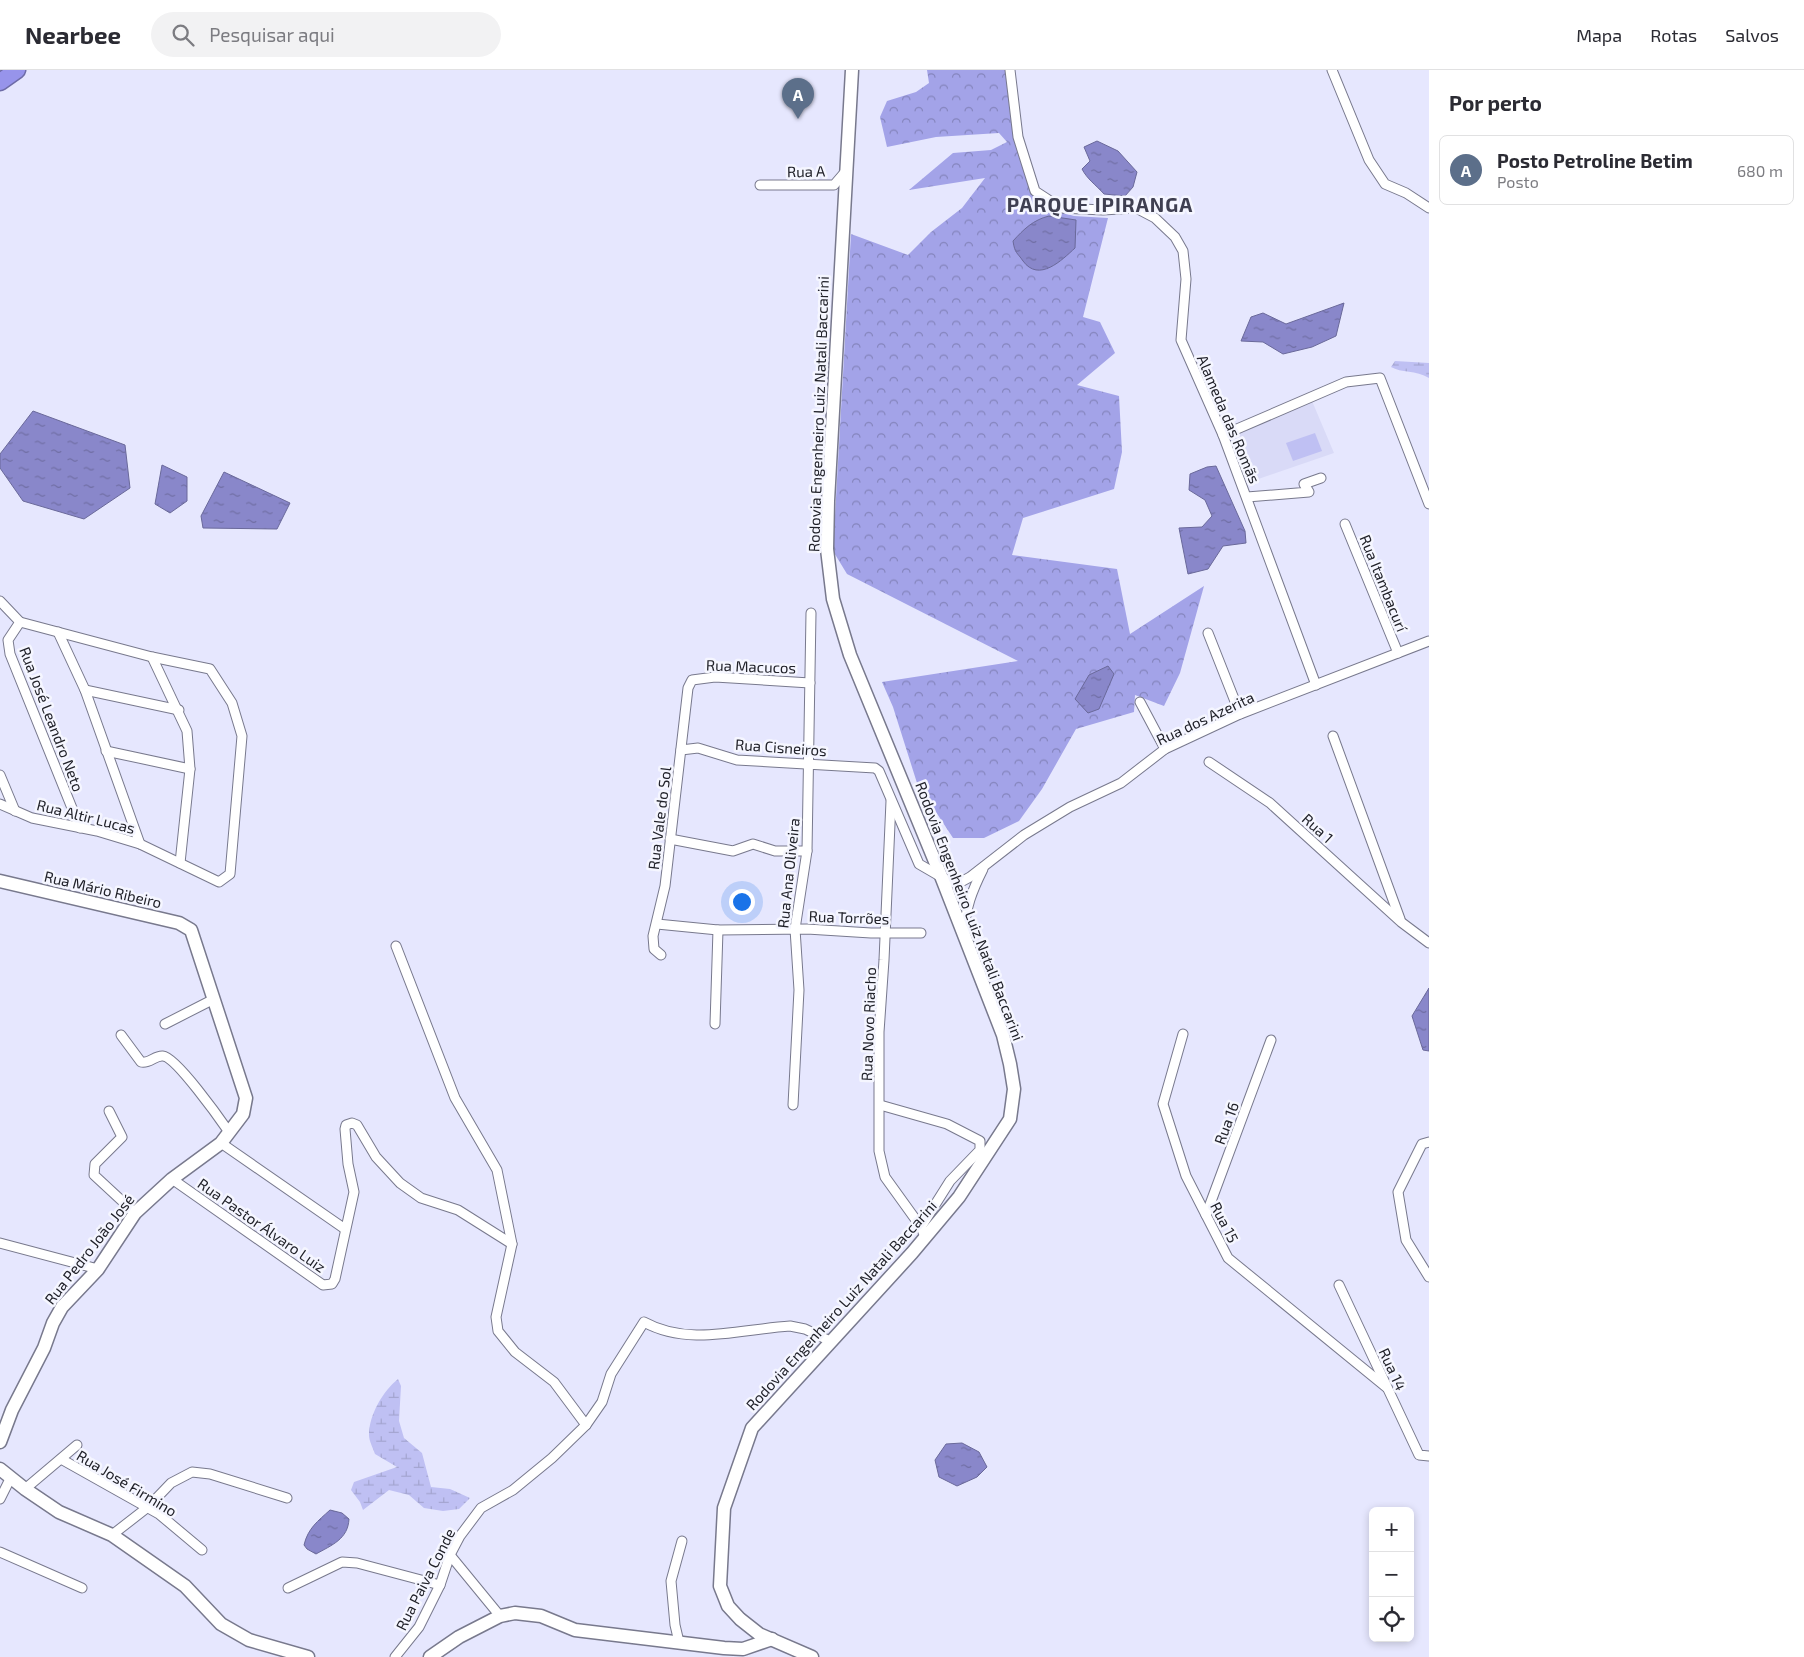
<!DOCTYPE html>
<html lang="pt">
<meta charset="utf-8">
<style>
:root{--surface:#fff;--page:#f2f2f3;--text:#2b2b33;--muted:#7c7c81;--line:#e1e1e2;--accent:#b45309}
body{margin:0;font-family:"Exo 2",sans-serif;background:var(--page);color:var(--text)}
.controls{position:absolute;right:15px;bottom:15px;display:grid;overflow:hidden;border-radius:8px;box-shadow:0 2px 8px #0003}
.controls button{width:45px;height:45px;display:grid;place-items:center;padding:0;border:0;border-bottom:1px solid var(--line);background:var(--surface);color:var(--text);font:25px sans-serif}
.you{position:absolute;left:741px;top:831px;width:18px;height:18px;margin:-12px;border:4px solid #fff;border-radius:50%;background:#1a73e8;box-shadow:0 0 0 8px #1a73e833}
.badge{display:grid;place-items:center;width:32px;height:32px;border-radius:50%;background:var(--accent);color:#fff;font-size:16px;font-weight:700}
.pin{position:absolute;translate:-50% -41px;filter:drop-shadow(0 1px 2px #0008)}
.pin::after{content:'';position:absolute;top:26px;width:18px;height:15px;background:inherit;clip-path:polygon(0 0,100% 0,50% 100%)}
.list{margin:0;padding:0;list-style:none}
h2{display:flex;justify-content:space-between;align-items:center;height:65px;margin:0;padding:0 20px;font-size:21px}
h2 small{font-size:16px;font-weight:400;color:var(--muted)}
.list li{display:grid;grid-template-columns:32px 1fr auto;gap:15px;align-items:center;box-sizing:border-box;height:70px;margin:0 10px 10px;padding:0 10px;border:1px solid var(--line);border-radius:8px}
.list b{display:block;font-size:19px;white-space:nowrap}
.list p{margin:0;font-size:16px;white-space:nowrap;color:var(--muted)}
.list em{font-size:16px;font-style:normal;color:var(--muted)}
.icon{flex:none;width:28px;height:28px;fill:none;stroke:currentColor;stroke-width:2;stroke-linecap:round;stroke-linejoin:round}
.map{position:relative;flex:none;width:1429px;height:1587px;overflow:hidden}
header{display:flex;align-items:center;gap:30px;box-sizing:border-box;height:70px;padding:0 25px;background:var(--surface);border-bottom:1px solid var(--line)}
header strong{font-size:24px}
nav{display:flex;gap:28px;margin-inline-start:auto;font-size:18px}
.search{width:350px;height:45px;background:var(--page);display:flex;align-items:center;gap:12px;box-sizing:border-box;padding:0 18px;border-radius:28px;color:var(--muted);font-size:19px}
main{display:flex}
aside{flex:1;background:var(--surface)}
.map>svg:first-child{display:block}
</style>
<header>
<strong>Nearbee</strong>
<div class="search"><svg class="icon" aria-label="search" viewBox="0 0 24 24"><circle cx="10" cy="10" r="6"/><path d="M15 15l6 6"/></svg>Pesquisar aqui</div>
<nav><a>Mapa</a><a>Rotas</a><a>Salvos</a></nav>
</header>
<main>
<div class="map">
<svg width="1429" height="1587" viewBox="0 0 1429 1587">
<defs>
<pattern id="forest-crowns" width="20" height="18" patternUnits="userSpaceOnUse" patternTransform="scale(1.25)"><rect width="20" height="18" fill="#a3a3e8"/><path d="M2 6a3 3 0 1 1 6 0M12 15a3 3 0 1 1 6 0" fill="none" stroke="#8484bc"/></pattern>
<pattern id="wetland-marsh" width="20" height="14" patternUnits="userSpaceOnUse" patternTransform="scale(1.25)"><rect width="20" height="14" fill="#bfc0f3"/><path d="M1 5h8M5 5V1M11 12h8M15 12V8" fill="none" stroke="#a4a5d0"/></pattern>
<pattern id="water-ripples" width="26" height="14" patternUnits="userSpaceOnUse" patternTransform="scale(1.25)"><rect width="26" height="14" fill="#8987ca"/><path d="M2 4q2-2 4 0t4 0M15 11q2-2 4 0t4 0" fill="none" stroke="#706ea4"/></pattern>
</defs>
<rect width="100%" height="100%" fill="#e6e7fe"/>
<path fill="#d9daf7" d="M 1312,331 L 1334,383 L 1244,414 L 1230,365 Z"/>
<path fill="url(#forest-crowns)" d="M 927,0 L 1007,0 C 1012,49 1016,91 1039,136 L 1074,146 L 1108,148 L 1083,247 L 1100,252 L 1115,283 L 1077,315 L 1119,326 L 1122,382 L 1114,419 L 1023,448 L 1012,485 L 1117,499 L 1130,564 L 1204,516 L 1180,603 L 1164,636 L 1135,625 L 1134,642 L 1076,659 L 1042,719 L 1019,751 L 984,768 L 953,768 L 917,713 L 893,637 L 882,612 L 1018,591 L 847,504 L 833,481 L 851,164 L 908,185 L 931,162 L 962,138 L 985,108 L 909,120 L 953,83 L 991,80 L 1007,72 L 999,63 L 936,67 L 887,77 L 880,47 L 887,31 L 916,22 L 929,13 Z"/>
<g fill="url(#wetland-marsh)">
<path d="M 1395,291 L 1429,293 L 1429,308 C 1416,300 1401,303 1391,297 Z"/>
<path d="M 398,1309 L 401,1316 L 399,1351 L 404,1368 L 422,1383 L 431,1417 L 450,1419 L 470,1428 L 459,1439 L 443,1441 L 424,1438 L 409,1425 L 389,1420 L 363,1440 L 360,1432 L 351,1420 L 354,1412 L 397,1397 L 375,1384 C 373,1378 369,1371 369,1365 C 369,1345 383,1321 398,1309 Z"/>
</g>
<path fill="#bfc0f3" d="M 1315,363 L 1322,381 L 1293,391 L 1286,373 Z"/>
<g fill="url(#water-ripples)" stroke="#6a699a">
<path d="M 1097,71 L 1118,81 L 1137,102 L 1133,117 L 1125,126 L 1104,124 C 1096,115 1087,109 1082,99 L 1090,91 L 1084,77 Z"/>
<path d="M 1049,146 L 1076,150 L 1075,178 C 1062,190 1039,213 1023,191 C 1017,182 1015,184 1013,171 C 1024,159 1033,150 1049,146 Z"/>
<path d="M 1344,233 L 1336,266 L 1312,277 L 1283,284 L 1263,272 L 1241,271 L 1251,247 L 1263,243 L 1286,254 Z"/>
<path d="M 33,341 L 125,375 L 130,418 L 84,449 L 23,431 L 0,398 L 0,384 Z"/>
<path d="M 162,395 L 187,407 L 187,431 L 170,443 L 155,434 Z"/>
<path d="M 1216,396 L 1245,461 L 1246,473 L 1223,476 L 1208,499 L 1188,504 L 1179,458 L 1202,457 L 1212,446 L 1205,430 L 1189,420 L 1190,404 L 1207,397 Z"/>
<path d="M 224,402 L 290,433 L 277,459 L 203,458 L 201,446 Z"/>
<path d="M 1108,596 L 1114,604 L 1099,639 L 1088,643 L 1075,629 L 1089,605 Z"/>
<path d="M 1429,918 L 1429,981 L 1423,980 L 1412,946 Z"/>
<path d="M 962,1373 L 979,1382 L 987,1397 L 977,1407 L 957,1416 L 939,1407 L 935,1390 L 946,1374 Z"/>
<path d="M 330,1440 L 342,1443 L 349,1449 C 348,1469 332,1475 316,1484 L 307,1479 L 304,1475 C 308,1458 318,1451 330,1440 Z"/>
</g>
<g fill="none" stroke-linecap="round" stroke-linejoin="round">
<defs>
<g id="street">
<path d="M 1010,0 L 1018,67 L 1035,121 L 1061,138 L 1103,140 L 1136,138 L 1155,148 L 1175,167 L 1183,181 L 1186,209 L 1181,270 L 1223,365 L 1316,615"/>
<path d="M 1332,0 L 1369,90 L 1385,114 L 1406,123 L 1429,138"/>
<path d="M 760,115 L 834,115 L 846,101"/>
<path d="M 1223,365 L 1346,312 L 1380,308 L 1429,434"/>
<path d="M 1247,427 L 1309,422 L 1304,414 L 1321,408"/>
<path d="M 1345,454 L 1398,583"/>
<path d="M 0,531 L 20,552 L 152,587 L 210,599 L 232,633 L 242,666 L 230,804 L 219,812 L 140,774 L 97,761 L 32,748 L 0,734"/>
<path d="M 20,552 L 8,570 L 10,584 L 80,758"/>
<path d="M 58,562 L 85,620 L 140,774"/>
<path d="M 1208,563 L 1240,644"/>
<path d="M 152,587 L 187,661 L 190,699 L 180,793"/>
<path d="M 85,620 L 179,640"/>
<path d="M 1140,632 L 1165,679"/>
<path d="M 1333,666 L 1400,849"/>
<path d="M 681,680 L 698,678 L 737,690 L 875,698 L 879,701 L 919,794 L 950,812 L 959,813 L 970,807 L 1024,765 L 1070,737 L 1121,713 L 1165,679 L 1240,644 L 1429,571"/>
<path d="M 106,681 L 190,699"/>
<path d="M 1209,692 L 1270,733 L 1401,852 L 1429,873"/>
<path d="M 0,705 L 15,741"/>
<path d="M 891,731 L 884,890 L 879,962 L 879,1081 L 885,1107 L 921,1157 L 925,1167"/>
<path d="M 670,769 L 733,781 L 753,774 L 775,781 L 807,781"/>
<path d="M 657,854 L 718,860 L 807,859 L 871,863 L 921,863"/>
<path d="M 965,863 C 964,840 973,819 983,799"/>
<path d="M 396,876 L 455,1028 L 497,1100 L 512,1174 L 496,1247 L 498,1261 L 515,1282 L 554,1312 L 586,1355"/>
<path d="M 661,885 L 654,879 L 653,866 L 665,816 L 688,618 L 692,610 L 715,607 L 810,613"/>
<path d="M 165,954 L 214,929"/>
<path d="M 715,954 L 718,860"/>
<path d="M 1183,964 L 1163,1034 L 1186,1106 L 1228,1188 L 1386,1317"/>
<path d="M 121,965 L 141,992 C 150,994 155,985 163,986 C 176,987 220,1049 229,1062"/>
<path d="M 793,1035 L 799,920 L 795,859 L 807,781 L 811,543"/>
<path d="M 880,1035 L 947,1054 L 980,1071 L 980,1080 L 950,1111 L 921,1157"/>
<path d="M 109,1041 L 122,1067 L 95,1094 L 94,1105 L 135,1143"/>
<path d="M 1429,1072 L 1422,1074 L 1398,1122 L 1406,1170 L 1429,1207"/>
<path d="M 221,1073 L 345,1159"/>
<path d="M 172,1109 L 323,1215 L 332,1214 L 335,1209 L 354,1122 L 348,1094 L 345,1059 L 346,1055 L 352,1053 L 357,1055 L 376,1087 L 400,1113 L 421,1128 L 458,1140 L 512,1174"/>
<path d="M 1206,1145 L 1271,970"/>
<path d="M 0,1173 L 98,1199"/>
<path d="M 1339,1215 L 1419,1385 L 1429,1386"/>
<path d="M 61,1389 L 159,1444 L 202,1480"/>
<path d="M 25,1419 L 77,1375"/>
<path d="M 0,1429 L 10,1409"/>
<path d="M 112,1465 L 148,1437 L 171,1413 L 192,1402 L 210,1404 L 287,1428"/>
<path d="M 0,1482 L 82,1518"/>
<path d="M 450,1485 L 500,1546"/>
<path d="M 288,1518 L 342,1492 L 357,1493 L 440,1515"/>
<path d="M 679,1572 L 675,1555 L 671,1511 L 682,1471"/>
<path d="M 395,1587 L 419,1557 L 440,1515 L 450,1485 L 460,1466 L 481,1438 L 513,1420 L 552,1388 L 586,1355 L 602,1332 L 611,1304 L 644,1252 C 689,1277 741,1259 790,1256 L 805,1259 L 830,1271"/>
</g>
<g id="secondary">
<path d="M 0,811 L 179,853 L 191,860 L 246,1028 L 243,1044 L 221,1073 L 172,1109 L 135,1143 L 98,1199 L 62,1237 L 53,1253 L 44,1278 L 12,1340 L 0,1372"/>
<path d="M 0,1399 L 25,1419 L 59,1442 L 112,1465 L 185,1516 L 221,1554 L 249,1570 L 308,1587"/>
<path d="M 430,1587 L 459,1567 L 500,1546 L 515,1543 L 541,1546 L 575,1560 L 724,1578 L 743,1579 L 772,1569"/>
<path d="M 812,1587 L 759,1564 L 740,1549 L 728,1536 L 720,1516 L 724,1438 L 752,1358 L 912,1183 L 959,1127 L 1010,1049 L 1014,1019 L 1010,994 L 1003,965 L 941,806 L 850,585 L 833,529 L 827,479 L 828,431 L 852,0"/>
</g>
<path id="highway" d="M 0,12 L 17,0"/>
</defs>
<use href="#street" stroke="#78798d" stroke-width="11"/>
<use href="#secondary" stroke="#78798d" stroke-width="15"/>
<use href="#highway" stroke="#6e6ca7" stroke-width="19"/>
<use href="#street" stroke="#fff" stroke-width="9"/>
<use href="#secondary" stroke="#fff" stroke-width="12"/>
<use href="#highway" stroke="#9794eb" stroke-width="16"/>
</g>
<g text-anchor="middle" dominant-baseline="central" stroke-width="5" stroke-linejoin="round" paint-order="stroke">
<g font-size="15" fill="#21222a" stroke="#f5f6ff">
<text transform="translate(806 101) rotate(-1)">Rua A</text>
<text transform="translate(818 344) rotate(-88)">Rodovia Engenheiro Luiz Natali Baccarini</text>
<text transform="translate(1229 349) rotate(67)">Alameda das Romãs</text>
<text transform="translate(1384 513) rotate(68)">Rua Itambacurí</text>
<text transform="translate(751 596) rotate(2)">Rua Macucos</text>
<text transform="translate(1205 648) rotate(-25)">Rua dos Azerita</text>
<text transform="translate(52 649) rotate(69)">Rua José Leandro Neto</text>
<text transform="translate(781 677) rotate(4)">Rua Cisneiros</text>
<text transform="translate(86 746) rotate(14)">Rua Altir Lucas</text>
<text transform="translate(659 748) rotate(-83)">Rua Vale do Sol</text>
<text transform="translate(1318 758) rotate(42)">Rua 1</text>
<text transform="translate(788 803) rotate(-84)">Rua Ana Oliveira</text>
<text transform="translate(103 819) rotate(13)">Rua Mário Ribeiro</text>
<text transform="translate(970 841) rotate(69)">Rodovia Engenheiro Luiz Natali Baccarini</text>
<text transform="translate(849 847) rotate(2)">Rua Torrões</text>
<text transform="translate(868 954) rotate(-88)">Rua Novo Riacho</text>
<text transform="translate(1226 1053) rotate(-70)">Rua 16</text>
<text transform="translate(1225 1152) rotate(63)">Rua 15</text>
<text transform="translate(262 1155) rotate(35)">Rua Pastor Álvaro Luiz</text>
<text transform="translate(89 1179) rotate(-52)">Rua Pedro João José</text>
<text transform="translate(841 1235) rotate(-48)">Rodovia Engenheiro Luiz Natali Baccarini</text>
<text transform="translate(1393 1299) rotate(65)">Rua 14</text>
<text transform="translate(127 1413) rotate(31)">Rua José Firmino</text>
<text transform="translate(425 1509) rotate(-63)">Rua Paiva Conde</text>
</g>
<g font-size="20" font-weight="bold" letter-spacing="1" fill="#3f3f51" stroke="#f5f6ff">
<text x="1100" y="134">PARQUE IPIRANGA</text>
</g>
</g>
</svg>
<div class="controls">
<button>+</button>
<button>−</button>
<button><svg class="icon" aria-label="locate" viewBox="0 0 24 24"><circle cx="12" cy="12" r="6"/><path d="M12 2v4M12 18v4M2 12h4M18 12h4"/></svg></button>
</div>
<div class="you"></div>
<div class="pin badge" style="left:798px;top:49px;background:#5c6f8a">A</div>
</div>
<aside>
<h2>Por perto<small></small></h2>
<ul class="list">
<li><span class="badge" style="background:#5c6f8a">A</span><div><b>Posto Petroline Betim</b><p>Posto</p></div><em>680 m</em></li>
</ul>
</aside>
</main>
